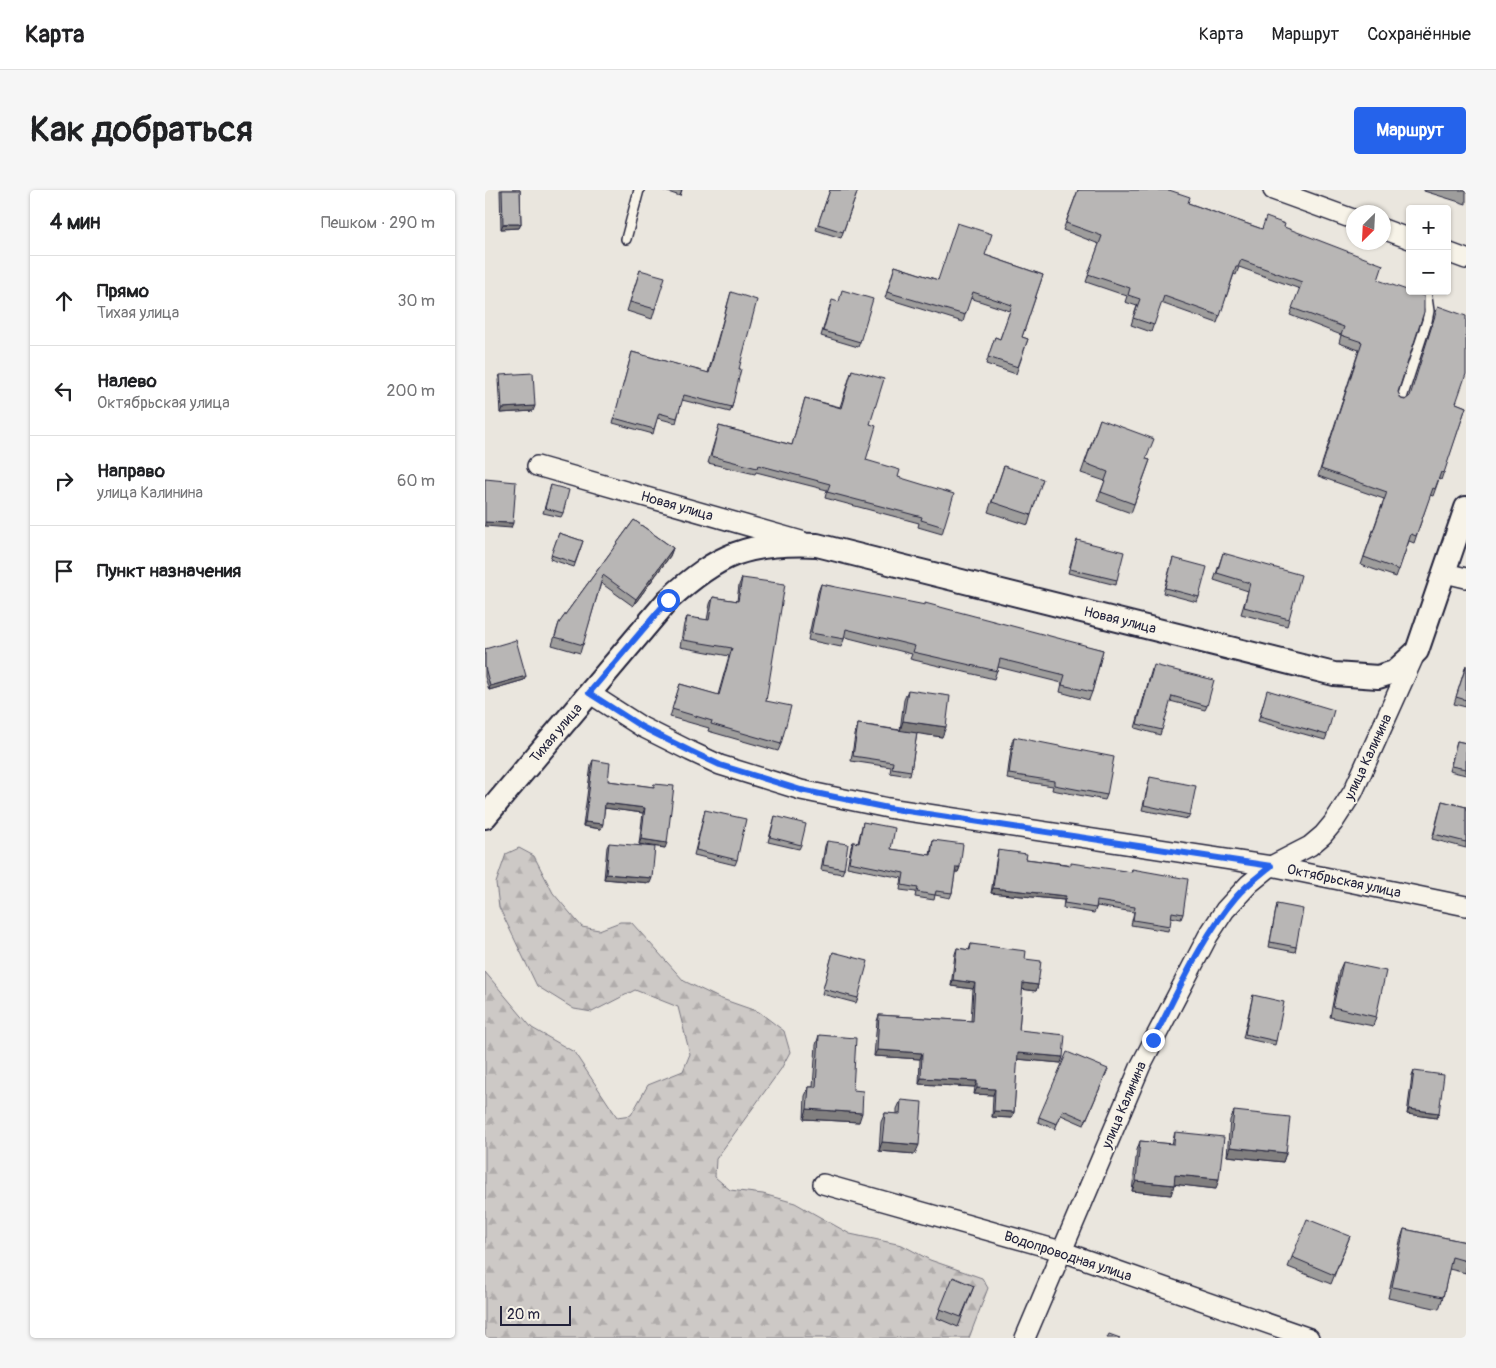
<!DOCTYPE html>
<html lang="ru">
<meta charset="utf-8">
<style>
:root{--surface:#fff;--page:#f6f6f6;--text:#202124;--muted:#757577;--line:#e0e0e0;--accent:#2563eb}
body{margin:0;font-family:Pangolin,sans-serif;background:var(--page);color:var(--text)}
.controls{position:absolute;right:15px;top:15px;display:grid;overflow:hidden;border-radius:5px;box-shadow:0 1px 4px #0004}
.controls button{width:45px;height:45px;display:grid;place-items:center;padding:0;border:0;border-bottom:1px solid var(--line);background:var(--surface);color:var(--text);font:25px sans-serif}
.compass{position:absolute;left:861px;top:15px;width:45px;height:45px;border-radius:50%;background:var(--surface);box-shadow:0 1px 4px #0004;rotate:204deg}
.scale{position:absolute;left:15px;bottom:12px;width:71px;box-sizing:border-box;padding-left:5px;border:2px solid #22223b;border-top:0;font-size:14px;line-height:18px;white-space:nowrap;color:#22223b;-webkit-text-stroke:4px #f7f3e8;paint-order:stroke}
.stop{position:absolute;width:15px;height:15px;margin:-11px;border:4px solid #2563eb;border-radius:50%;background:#fff}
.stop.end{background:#2563eb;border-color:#fff;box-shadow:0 1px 5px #0008}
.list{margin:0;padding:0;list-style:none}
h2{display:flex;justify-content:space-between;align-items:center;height:65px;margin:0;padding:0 20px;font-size:21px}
h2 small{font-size:16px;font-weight:400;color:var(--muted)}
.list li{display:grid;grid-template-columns:32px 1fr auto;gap:15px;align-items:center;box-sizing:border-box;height:90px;padding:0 20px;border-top:1px solid var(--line)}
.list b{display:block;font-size:19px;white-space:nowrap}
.list p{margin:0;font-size:16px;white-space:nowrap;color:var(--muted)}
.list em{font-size:16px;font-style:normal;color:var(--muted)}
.icon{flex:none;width:28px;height:28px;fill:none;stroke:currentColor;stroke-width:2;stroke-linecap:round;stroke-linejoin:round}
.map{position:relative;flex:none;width:981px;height:1148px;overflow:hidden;border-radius:5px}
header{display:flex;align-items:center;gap:30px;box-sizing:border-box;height:70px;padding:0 25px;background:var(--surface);border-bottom:1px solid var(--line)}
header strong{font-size:24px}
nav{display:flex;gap:28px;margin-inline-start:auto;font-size:18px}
.intro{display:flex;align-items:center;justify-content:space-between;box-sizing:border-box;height:120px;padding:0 30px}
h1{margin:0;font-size:35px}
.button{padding:12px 22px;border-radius:5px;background:var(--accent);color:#fff;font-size:18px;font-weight:700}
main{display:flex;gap:30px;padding:0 30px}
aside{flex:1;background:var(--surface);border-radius:5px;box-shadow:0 1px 4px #0004}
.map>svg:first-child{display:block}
</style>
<header>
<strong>Карта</strong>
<nav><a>Карта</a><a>Маршрут</a><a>Сохранённые</a></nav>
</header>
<div class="intro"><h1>Как добраться</h1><a class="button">Маршрут</a></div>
<main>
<aside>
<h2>4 мин<small>Пешком · 290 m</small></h2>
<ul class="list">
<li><svg class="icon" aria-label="ahead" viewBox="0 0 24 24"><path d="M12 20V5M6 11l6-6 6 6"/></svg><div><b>Прямо</b><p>Тихая улица</p></div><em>30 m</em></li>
<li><svg class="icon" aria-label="left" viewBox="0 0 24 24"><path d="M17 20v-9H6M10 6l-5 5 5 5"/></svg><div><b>Налево</b><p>Октябрьская улица</p></div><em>200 m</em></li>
<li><svg class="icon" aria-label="right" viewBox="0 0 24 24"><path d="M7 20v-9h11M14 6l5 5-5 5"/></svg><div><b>Направо</b><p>улица Калинина</p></div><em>60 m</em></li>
<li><svg class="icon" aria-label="arrive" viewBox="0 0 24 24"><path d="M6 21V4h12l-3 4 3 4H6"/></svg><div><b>Пункт назначения</b></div></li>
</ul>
</aside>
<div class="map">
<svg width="981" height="1148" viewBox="0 0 981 1148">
<defs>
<pattern id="forest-firs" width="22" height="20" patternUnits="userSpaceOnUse" patternTransform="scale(1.25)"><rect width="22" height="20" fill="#cdc9c6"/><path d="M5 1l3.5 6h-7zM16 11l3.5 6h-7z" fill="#b0acab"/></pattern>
</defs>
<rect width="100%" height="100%" fill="#eae6de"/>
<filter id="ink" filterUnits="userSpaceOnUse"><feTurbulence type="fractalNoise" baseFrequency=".02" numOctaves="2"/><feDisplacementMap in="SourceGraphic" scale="10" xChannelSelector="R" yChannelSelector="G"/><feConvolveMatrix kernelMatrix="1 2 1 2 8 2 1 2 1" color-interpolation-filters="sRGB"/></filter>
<g filter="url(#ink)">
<path fill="url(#forest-firs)" stroke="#787680" d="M 34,658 L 49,666 L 68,703 L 97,737 L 114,740 L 135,732 L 146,732 L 199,791 L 234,808 L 274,822 L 299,841 L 305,862 L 296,879 L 231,969 L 230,987 L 245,1000 L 278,1004 L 310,1013 L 365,1044 L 417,1055 L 445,1070 L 497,1088 L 503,1098 L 484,1148 L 0,1148 L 0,782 L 47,838 L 89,862 L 132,927 L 146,925 L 163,895 L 198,881 L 205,864 L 193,817 L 150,800 L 107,822 L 89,819 L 52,796 L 14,717 L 11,693 L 21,664 Z"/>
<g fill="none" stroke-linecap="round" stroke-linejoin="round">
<defs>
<g id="service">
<path d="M 141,49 L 154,0"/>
<path d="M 916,211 L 942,131 L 944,121 L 941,101"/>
</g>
<g id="minor">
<path d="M 788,0 L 868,29"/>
<path d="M 898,39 L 925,49"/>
<path d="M 962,62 L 981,69"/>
<path d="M 52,276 L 316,351"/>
<path d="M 960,383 L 981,388"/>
<path d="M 104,503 L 157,537 L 205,561 L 235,575 L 316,600 L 403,618 L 786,676 L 981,716"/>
<path d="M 338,994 L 576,1061 L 824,1148"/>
<path d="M 540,1148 L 656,875 L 723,746 L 740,720 L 764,694 L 786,676 L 825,656 L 838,645 L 848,633 L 868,602 L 930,464"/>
</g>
<path id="tertiary" d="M 0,627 L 183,410 C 234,363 263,352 332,355 L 849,484 L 893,487 L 909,482 L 932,461 L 981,318"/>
</defs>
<use href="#service" stroke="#22223b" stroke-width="12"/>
<use href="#minor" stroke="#22223b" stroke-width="22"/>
<use href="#tertiary" stroke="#22223b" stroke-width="26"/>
<use href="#service" stroke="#f7f3e8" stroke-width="9"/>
<use href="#minor" stroke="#f7f3e8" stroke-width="19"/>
<use href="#tertiary" stroke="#f7f3e8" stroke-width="22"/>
</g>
<g fill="#9e9d9c" stroke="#22223b">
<path d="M 15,0 L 35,0 L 36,34 L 34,38 L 16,39 Z"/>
<path d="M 177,0 L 197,0 L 195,6 Z"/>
<path d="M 345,0 L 373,0 L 356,48 L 331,40 Z"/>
<path d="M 593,0 L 703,13 L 777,39 L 799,37 L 893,90 L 913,202 L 916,209 L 971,213 L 981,217 L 956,290 L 954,289 L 948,306 L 945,305 L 929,353 L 924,351 L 911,387 L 876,375 L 899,309 L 833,286 L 874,160 L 854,153 L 856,145 L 805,125 L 815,99 L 754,77 L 751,85 L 749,84 L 732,133 L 676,113 L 666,142 L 646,135 L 652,116 L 640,112 L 642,106 L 601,92 L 614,54 L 578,40 Z"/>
<path d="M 939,0 L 981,0 L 981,14 L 939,1 Z"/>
<path d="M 500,65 L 558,85 L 537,147 L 543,149 L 531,184 L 501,174 L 510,147 L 515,149 L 525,121 L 485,108 L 478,132 L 400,108 L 410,76 L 453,90 Z"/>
<path d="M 155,80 L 170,119 L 167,129 L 142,121 Z"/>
<path d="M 246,102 L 254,179 L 247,217 L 245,222 L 197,210 L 191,233 L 172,228 L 168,244 L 128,233 L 147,162 L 223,183 Z"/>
<path d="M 345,115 L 375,152 L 373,157 L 336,146 Z"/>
<path d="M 367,180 L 385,234 L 381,270 L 413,287 L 459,337 L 457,344 L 433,337 L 434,333 L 340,308 L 342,300 L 271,282 L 270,284 L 223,273 L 234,236 L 307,255 L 320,208 L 355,217 Z"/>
<path d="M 15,185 L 48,221 L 15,223 L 13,190 Z"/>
<path d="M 615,229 L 661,269 L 665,270 L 646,323 L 612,311 L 620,291 L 596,283 Z"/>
<path d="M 519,276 L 546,325 L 543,335 L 503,322 Z"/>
<path d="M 66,295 L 78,323 L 76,327 L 58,323 Z"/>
<path d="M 149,330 L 188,358 L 185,366 L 148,416 L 116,393 L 95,463 L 67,455 L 74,433 Z"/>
<path d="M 74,343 L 98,351 L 89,377 L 65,369 Z"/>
<path d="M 592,350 L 632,390 L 631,395 L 583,383 Z"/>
<path d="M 738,363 L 804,429 L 802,436 L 756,424 L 763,401 L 729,390 Z"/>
<path d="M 688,368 L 714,407 L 712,412 L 678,403 Z"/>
<path d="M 257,388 L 281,511 L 296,554 L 293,561 L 223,541 L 224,538 L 185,527 L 195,494 L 233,505 L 244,466 L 195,457 L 199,434 L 202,427 L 222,430 L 225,414 L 228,407 L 252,411 L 254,395 Z"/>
<path d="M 336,394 L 618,460 L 607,502 L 604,510 L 575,502 L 577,493 L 513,477 L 509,489 L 425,469 L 427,464 L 360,447 L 356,457 L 323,450 L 333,402 Z"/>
<path d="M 0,459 L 41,486 L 39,490 L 4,500 L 0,487 Z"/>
<path d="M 981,475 L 981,517 L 969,514 Z"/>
<path d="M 667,479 L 722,516 L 720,520 L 685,511 L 675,545 L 650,538 Z"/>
<path d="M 423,500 L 457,547 L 432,543 L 426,581 L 425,586 L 405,583 L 406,577 L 366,571 L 371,539 L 373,534 L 415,540 L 419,510 Z"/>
<path d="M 781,505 L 842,545 L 840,550 L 773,531 Z"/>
<path d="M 529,547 L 622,605 L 620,610 L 567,600 L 568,596 L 522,589 L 527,552 Z"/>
<path d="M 972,551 L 981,553 L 981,585 L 964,581 Z"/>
<path d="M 108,570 L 123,591 L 168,597 L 169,594 L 180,658 L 154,654 L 158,623 L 120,618 L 116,639 L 98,636 L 106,575 Z"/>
<path d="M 665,587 L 705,625 L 703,629 L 657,620 Z"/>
<path d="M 957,611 L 981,617 L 981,658 L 947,649 Z"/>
<path d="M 220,620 L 252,670 L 250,675 L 209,665 Z"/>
<path d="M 290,626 L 316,655 L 314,659 L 283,652 Z"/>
<path d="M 378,632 L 406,659 L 445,665 L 447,654 L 448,650 L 475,677 L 473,682 L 470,682 L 467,703 L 465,708 L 450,705 L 449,710 L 430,707 L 431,702 L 415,700 L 417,688 L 362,677 L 366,657 L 368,652 L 373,653 Z"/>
<path d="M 342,651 L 359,679 L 357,684 L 336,680 L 340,656 Z"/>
<path d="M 124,653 L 165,693 L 119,689 L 122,657 Z"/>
<path d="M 513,660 L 541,669 L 646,682 L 647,679 L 698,724 L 696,729 L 686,727 L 683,741 L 646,735 L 649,722 L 612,716 L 609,723 L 578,718 L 579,710 L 506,703 L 512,665 Z"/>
<path d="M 792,714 L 811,757 L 810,762 L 784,757 L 791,719 Z"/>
<path d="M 486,754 L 540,769 L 553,795 L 551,801 L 537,799 L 534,840 L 576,873 L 532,869 L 529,922 L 527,928 L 507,927 L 508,905 L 489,904 L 490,897 L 434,894 L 435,869 L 389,866 L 392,831 L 394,825 L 486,831 L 488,799 L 466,796 L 470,764 L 472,758 L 484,760 Z"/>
<path d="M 348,762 L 373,808 L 371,813 L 337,804 Z"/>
<path d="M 858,772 L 891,827 L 888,836 L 845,827 L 854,781 Z"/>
<path d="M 768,805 L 791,851 L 790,855 L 758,848 Z"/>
<path d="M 334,845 L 368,900 L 374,932 L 319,929 L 320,906 L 324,897 L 328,897 L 331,855 Z"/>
<path d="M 623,879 L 599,935 L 576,925 L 570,939 L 553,932 L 554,927 Z"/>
<path d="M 929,881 L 952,928 L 922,924 L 927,886 Z"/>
<path d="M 416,910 L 430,964 L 394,961 L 396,932 L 400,923 L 412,924 L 412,919 Z"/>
<path d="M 749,921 L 801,963 L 798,972 L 742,966 L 745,930 Z"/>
<path d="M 690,942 L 731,999 L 689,994 L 686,1005 L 647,1001 L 652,960 L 655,951 L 687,954 Z"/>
<path d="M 919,1039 L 981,1052 L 981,1083 L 964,1079 L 958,1107 L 954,1119 L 903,1108 L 915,1051 Z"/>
<path d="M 865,1046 L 846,1094 L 803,1077 L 807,1067 Z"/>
<path d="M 489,1096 L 473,1137 L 452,1128 L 455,1119 Z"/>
</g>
<g fill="#817f7f" stroke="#22223b">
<path d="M 18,34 L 36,34 L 34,38 L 16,39 Z"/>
<path d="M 50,216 L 48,221 L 15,223 L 17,218 Z"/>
<path d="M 0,332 L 28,333 L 26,338 L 0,336 Z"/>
<path d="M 188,358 L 185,366 L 148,416 L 151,409 Z"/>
<path d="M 41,486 L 39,490 L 4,500 L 5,496 Z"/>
<path d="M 418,531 L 461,537 L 457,547 L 415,541 Z"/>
<path d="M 120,613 L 160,618 L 158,623 L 119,618 Z"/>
<path d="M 100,632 L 118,634 L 116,639 L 98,636 Z"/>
<path d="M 156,649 L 182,653 L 180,658 L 154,654 Z"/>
<path d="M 471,677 L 475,677 L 473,682 L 469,682 Z"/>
<path d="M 121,684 L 167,688 L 165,693 L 119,689 Z"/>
<path d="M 508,698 L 581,706 L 579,710 L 506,703 Z"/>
<path d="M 468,790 L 490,793 L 488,799 L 466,796 Z"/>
<path d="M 538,793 L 553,795 L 551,801 L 535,799 Z"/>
<path d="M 392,860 L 437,863 L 435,869 L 389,866 Z"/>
<path d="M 533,863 L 578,867 L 576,873 L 531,869 Z"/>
<path d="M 436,888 L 492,891 L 490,897 L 434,894 Z"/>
<path d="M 492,898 L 510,899 L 508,905 L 489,904 Z"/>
<path d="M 322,919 L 377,923 L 374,932 L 319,929 Z"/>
<path d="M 924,919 L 954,923 L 952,928 L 922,924 Z"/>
<path d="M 509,921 L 529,922 L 527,928 L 507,927 Z"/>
<path d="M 397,952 L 434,955 L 430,964 L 394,961 Z"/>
<path d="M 745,957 L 801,963 L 798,972 L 742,966 Z"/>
<path d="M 690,985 L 734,989 L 731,999 L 687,994 Z"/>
<path d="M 651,991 L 689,995 L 686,1005 L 647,1001 Z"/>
</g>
<g fill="#b8b6b5" stroke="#22223b">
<path d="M 17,0 L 35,0 L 36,34 L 18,34 Z"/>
<path d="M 345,0 L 373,0 L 358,42 L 333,34 Z"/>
<path d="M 593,0 L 684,0 L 705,7 L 703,13 L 777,39 L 781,27 L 800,34 L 799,37 L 898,75 L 893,90 L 939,106 L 939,122 L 913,202 L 916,209 L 920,210 L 925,206 L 953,116 L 981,126 L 981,184 L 971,213 L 981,217 L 959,283 L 956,282 L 950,299 L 948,298 L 931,346 L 926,344 L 914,380 L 879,367 L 902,302 L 836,279 L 877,152 L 856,145 L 859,137 L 807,118 L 817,92 L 756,70 L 753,77 L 751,77 L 735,126 L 679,106 L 669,135 L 648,128 L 655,109 L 643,105 L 645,98 L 603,84 L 617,46 L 581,33 Z"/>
<path d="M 472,33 L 507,44 L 500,65 L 558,85 L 537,147 L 543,149 L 533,177 L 503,167 L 510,147 L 515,149 L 527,115 L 488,102 L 480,125 L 402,102 L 410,76 L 453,90 Z"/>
<path d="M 155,80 L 180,87 L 170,119 L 145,112 Z"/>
<path d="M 357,100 L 388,109 L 375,152 L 338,141 L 347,110 L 354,112 Z"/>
<path d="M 246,102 L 272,110 L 254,179 L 256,179 L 247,217 L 199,205 L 192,228 L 174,223 L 169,239 L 129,228 L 147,162 L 224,183 Z"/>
<path d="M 367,180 L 399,189 L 385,234 L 391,236 L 381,270 L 415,280 L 413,287 L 469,304 L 459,337 L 436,330 L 437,327 L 342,302 L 345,294 L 273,275 L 272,278 L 226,266 L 234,236 L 307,255 L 320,208 L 356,218 Z"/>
<path d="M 48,183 L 50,216 L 17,218 L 15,185 Z"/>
<path d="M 615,229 L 669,249 L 661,269 L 665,270 L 649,314 L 616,302 L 623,282 L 600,273 Z"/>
<path d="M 519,276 L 558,289 L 546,325 L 507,312 Z"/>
<path d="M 0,289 L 31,292 L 28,333 L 0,332 Z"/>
<path d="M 66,295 L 84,300 L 78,323 L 60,318 Z"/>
<path d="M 149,330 L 188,358 L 151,409 L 118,385 L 98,455 L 70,447 L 74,433 Z"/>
<path d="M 74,343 L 98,351 L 90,373 L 66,365 Z"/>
<path d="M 592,350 L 639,362 L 632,390 L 585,379 Z"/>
<path d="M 738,363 L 816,385 L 804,429 L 759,417 L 765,393 L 732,383 Z"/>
<path d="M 688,368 L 722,377 L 714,407 L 680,398 Z"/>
<path d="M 257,388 L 300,394 L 281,511 L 306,516 L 296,554 L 226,534 L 227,531 L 187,519 L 195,494 L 234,505 L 247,458 L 198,450 L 202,427 L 224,430 L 228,407 L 253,411 Z"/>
<path d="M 336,394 L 440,415 L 440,413 L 618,460 L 607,502 L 577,495 L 580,485 L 515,469 L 512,481 L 428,462 L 430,456 L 361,439 L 359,449 L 326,443 Z"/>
<path d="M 31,450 L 41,486 L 5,496 L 0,477 L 0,459 Z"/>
<path d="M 669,475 L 729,490 L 722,516 L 687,506 L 677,540 L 652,534 Z"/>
<path d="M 981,476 L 981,510 L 971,507 Z"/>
<path d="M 423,500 L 465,506 L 461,537 L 418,531 Z"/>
<path d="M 782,500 L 849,520 L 842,545 L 775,526 Z"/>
<path d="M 373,534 L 432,543 L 426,581 L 407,578 L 408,572 L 368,566 Z"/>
<path d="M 529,547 L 629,567 L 622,605 L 569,595 L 569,591 L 524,584 Z"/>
<path d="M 972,551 L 981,553 L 981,579 L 966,576 Z"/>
<path d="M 108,570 L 125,573 L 123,591 L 169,597 L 169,594 L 189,596 L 182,653 L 156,649 L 160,618 L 120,613 L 118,634 L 100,632 Z"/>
<path d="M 665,587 L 711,596 L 705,625 L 659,615 Z"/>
<path d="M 957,611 L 981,617 L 981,652 L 949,644 Z"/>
<path d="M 220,620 L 261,629 L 252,670 L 211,660 Z"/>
<path d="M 290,626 L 321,634 L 316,655 L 285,647 Z"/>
<path d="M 378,632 L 410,638 L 406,659 L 446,665 L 448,650 L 478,654 L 475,677 L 471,677 L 467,703 L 451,701 L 450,705 L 432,702 L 433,698 L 417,695 L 419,683 L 364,672 L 368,652 L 374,653 Z"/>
<path d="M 342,651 L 363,654 L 359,679 L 338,675 Z"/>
<path d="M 124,653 L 170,657 L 167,688 L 121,684 Z"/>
<path d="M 513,660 L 542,664 L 541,669 L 586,675 L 586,673 L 647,682 L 647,679 L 703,689 L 698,724 L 687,722 L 685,736 L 648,730 L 650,717 L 612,711 L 611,718 L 579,713 L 581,706 L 508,698 Z"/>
<path d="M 792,714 L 818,719 L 811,757 L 785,752 Z"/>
<path d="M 486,754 L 541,761 L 540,769 L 556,771 L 553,795 L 538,793 L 534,840 L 580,845 L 578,867 L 533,863 L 529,922 L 509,921 L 510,899 L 492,898 L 492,891 L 436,888 L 437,863 L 392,860 L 394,825 L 488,831 L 490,793 L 468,790 L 472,758 L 485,760 Z"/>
<path d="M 348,762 L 383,771 L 373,808 L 338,799 Z"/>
<path d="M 858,772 L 901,781 L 891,827 L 848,817 Z"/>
<path d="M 768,805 L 799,812 L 791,851 L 760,844 Z"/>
<path d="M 334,845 L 371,848 L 368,900 L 378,901 L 377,923 L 322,919 L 324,897 L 331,897 Z"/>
<path d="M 582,862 L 623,879 L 601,930 L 578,920 L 572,934 L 554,927 Z"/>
<path d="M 929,881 L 959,885 L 954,923 L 924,919 Z"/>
<path d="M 416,910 L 437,912 L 434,955 L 397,952 L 400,923 L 415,924 Z"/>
<path d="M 749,921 L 805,927 L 801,963 L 745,957 Z"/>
<path d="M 690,942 L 739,947 L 734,989 L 690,985 L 689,995 L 651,991 L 655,951 L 689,954 Z"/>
<path d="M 822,1029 L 865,1046 L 849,1085 L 807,1067 Z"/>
<path d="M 919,1039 L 981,1052 L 981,1071 L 967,1067 L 958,1107 L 907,1097 Z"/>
<path d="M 468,1087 L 489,1096 L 476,1127 L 455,1119 Z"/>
<path d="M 624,1144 L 635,1148 L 622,1148 Z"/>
</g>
</g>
<g fill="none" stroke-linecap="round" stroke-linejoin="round" filter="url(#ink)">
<path stroke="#2563eb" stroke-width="6" d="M 183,410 L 104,503 L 157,537 L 205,561 L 235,575 L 316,600 L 403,618 L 786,676 C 774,686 761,695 751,707 C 716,748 693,802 668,850"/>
</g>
<g text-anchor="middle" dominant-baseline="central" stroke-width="4" stroke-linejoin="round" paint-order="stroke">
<g font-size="14" fill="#22223b" stroke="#f7f3e8">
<text transform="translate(192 316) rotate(16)">Новая улица</text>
<text transform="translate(635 430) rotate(14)">Новая улица</text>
<text transform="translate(71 543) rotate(-50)">Тихая улица</text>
<text transform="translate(883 567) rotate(-65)">улица Калинина</text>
<text transform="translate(859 691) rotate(12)">Октябрьская улица</text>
<text transform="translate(639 915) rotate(-67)">улица Калинина</text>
<text transform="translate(583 1066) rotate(18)">Водопроводная улица</text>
</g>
</g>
</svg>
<div class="controls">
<button>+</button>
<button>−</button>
</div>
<svg class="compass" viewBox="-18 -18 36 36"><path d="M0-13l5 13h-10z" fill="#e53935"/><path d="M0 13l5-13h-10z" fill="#757577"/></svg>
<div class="scale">20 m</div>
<div class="stop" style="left:183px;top:410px"></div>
<div class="stop end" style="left:668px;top:850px"></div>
</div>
</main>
